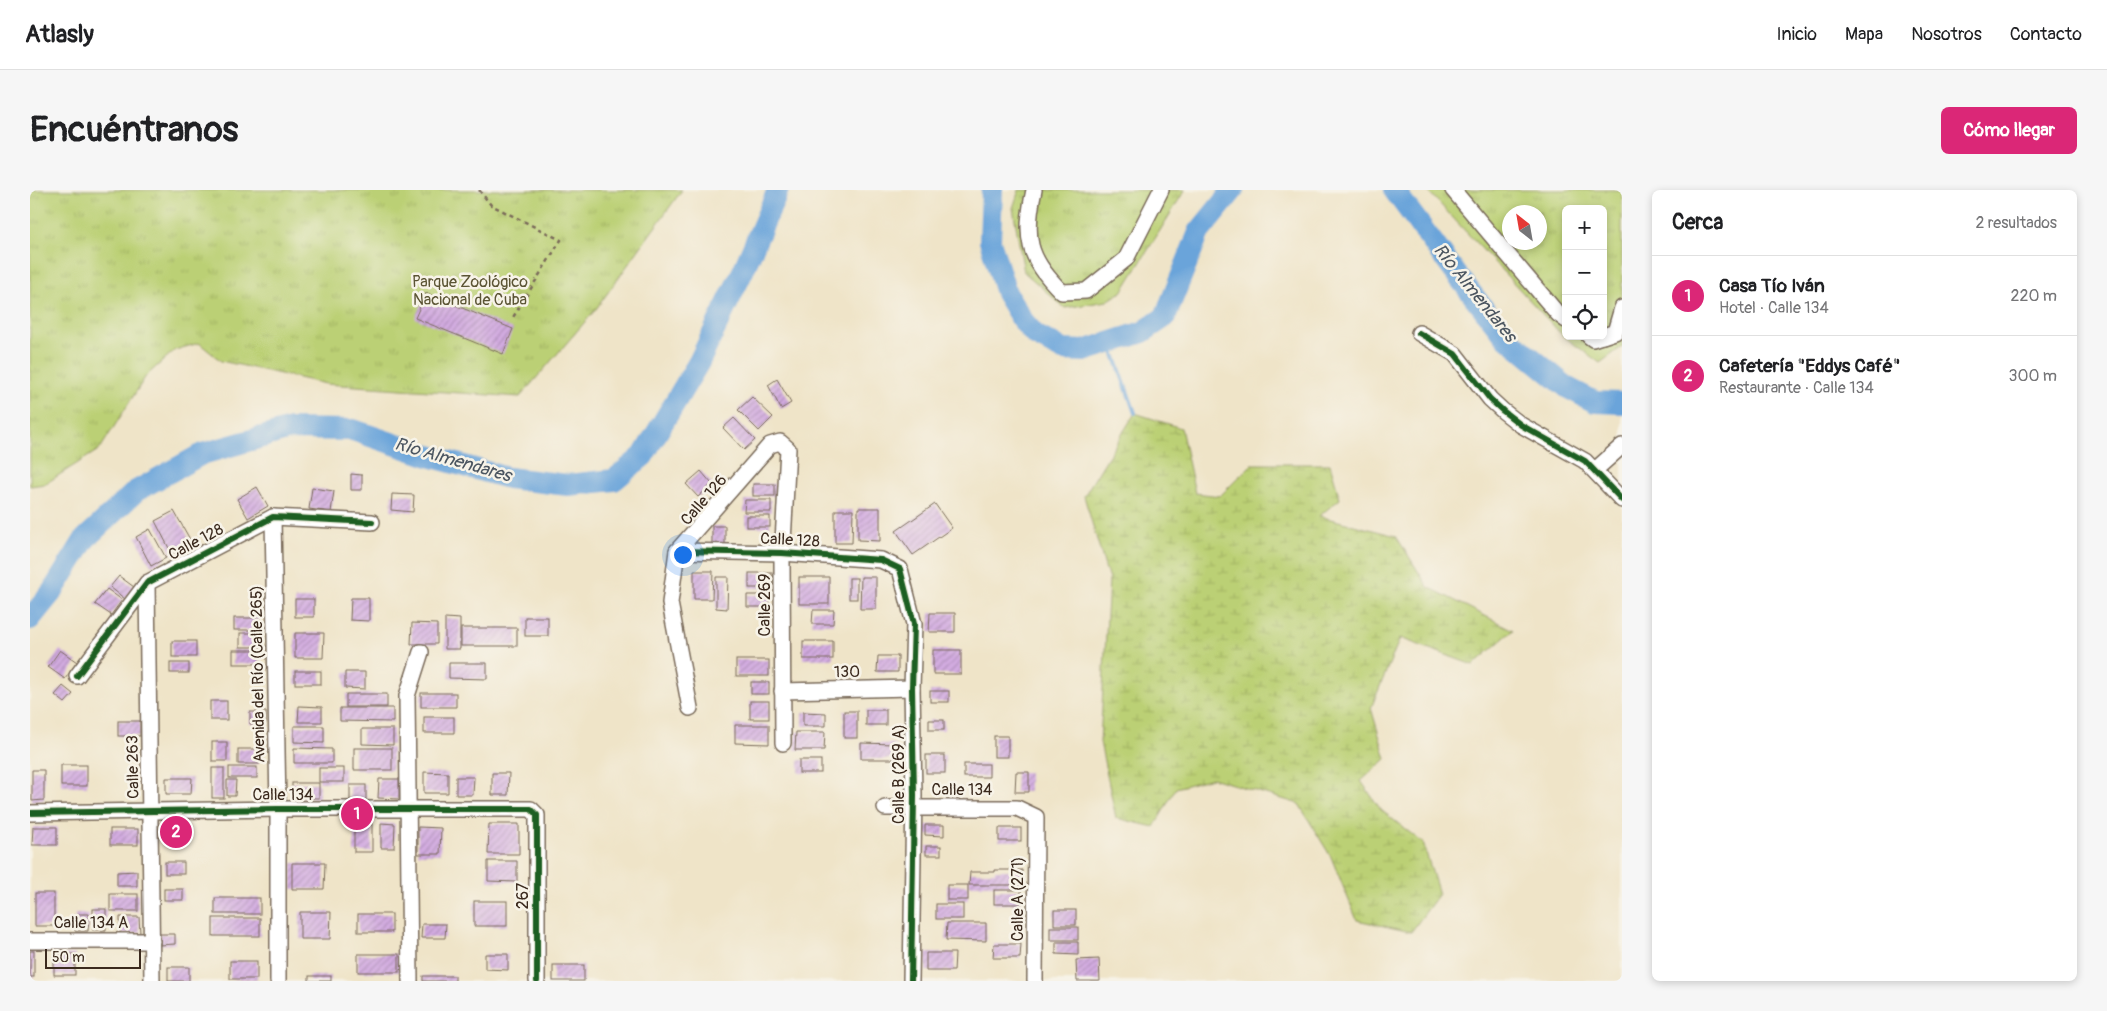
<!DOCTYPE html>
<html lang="es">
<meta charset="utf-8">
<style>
:root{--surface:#fff;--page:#f6f6f6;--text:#202124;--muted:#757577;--line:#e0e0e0;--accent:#db2777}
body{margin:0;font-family:Pangolin,sans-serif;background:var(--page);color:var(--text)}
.controls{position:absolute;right:15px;top:15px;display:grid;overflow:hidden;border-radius:8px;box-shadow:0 2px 8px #0003}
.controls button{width:45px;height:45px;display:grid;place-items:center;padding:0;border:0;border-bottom:1px solid var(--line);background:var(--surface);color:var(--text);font:25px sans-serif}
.compass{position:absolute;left:1472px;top:15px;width:45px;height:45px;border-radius:50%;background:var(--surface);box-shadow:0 2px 8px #0003;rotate:329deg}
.scale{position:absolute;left:15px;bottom:12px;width:96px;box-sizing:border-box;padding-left:5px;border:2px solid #3b2a1e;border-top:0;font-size:14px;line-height:18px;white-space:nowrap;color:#3b2a1e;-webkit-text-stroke:4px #f7f3e8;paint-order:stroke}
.you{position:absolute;left:652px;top:364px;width:18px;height:18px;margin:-12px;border:4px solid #fff;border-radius:50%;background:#1a73e8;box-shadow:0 0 0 8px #1a73e833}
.badge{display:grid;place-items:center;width:32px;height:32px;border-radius:50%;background:var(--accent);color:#fff;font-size:16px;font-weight:700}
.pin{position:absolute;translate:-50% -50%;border:2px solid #fff;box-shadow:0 1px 5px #0006}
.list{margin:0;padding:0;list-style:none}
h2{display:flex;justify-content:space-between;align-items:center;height:65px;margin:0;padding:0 20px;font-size:21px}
h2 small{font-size:16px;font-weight:400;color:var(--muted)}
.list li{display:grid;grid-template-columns:32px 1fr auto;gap:15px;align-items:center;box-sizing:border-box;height:80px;padding:0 20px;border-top:1px solid var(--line)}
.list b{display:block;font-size:19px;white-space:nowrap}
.list p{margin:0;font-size:16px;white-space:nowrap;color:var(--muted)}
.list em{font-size:16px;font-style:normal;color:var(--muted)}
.icon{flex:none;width:28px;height:28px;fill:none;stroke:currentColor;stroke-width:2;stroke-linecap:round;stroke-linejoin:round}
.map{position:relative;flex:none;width:1592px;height:791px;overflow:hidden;border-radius:8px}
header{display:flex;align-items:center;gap:30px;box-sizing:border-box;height:70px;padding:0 25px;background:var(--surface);border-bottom:1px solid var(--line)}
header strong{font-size:24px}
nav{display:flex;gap:28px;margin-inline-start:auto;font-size:18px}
.intro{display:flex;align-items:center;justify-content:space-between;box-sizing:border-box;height:120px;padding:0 30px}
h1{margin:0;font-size:35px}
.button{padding:12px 22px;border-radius:8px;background:var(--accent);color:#fff;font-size:18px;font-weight:700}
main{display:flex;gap:30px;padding:0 30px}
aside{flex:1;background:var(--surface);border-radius:8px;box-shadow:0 2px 8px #0003}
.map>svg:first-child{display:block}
</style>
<header>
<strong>Atlasly</strong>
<nav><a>Inicio</a><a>Mapa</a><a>Nosotros</a><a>Contacto</a></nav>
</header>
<div class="intro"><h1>Encuéntranos</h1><a class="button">Cómo llegar</a></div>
<main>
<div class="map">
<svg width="1592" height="791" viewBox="0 0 1592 791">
<defs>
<pattern id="wetland-marsh" width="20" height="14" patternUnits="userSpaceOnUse" patternTransform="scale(1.25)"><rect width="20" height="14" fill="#bbd074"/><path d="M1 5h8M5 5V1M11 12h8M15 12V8" fill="none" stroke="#a2b364"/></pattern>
<pattern id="park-tufts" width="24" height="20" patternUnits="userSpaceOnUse" patternTransform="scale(1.25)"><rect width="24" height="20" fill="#bbd074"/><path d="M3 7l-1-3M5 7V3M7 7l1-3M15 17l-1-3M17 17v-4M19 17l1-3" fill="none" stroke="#a2b364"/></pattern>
<pattern id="building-hatch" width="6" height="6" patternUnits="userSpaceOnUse" patternTransform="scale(1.25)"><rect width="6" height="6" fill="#d3ace1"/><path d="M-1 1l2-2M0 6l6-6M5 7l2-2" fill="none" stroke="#ac8cb6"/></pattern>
</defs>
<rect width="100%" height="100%" fill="#f7f3e8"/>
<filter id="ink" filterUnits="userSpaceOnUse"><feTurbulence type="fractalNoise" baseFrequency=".02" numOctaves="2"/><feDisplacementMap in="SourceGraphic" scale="10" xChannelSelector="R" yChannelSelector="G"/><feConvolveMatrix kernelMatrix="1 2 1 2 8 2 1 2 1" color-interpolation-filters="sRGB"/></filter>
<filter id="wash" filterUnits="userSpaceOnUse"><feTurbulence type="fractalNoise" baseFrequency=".0096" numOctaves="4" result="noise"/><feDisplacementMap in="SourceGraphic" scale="20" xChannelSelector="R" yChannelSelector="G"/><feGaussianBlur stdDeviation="1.12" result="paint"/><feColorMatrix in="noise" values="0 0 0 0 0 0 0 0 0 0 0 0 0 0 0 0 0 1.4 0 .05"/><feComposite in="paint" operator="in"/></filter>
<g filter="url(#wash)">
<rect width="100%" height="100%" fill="#efe4c8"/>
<path fill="url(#wetland-marsh)" stroke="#7b7d49" d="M 1105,223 L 1151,238 L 1165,303 L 1190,306 L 1222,274 L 1300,274 L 1310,309 L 1289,326 L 1366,346 L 1398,397 L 1483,440 L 1443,475 L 1370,448 L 1341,518 L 1356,569 L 1331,591 L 1351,620 L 1393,653 L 1409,704 L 1381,742 L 1327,730 L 1301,667 L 1269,614 L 1182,588 L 1146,598 L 1124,637 L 1086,628 L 1070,552 L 1079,390 L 1054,306 Z"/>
<g fill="url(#park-tufts)" stroke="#7b7d49" fill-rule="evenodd">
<path d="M 0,0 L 652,0 L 566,119 L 490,207 L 296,194 L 191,171 L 169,153 L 145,160 L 116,186 L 70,259 L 15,294 L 0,296 Z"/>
<path d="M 989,0 L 1155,0 L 1092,102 L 1077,111 L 1035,118 L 994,82 L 983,18 Z"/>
<path d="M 1397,0 L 1592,0 L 1592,157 L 1570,173 L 1533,146 ZM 1536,19 L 1573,19 L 1573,146 L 1536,146 ZM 1480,22 L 1510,22 L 1510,52 L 1480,52 Z"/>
</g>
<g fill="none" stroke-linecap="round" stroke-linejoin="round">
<path stroke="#6aa4da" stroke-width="4" d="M 1080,153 L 1105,223"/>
<g stroke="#6aa4da" stroke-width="22">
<path d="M 962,0 L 960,51 L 976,103 L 993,131 L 1005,145 L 1033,160 L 1054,161 L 1113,142 L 1135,127 L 1169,42 L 1203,0"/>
<path d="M 1364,0 L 1427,85 L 1475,146 L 1538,198 L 1565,212 L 1592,213"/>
<path d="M 0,429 L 22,402 L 55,349 L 106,301 L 172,264 L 260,239 L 323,240 L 402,267 L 478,288 L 538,295 L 584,290 L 613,266 L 669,172 L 713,81 L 748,0"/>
</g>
</g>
<g id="blocks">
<g fill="url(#building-hatch)">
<path d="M 396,103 L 483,139 L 473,164 L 385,128 Z"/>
<path d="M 747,189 L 761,213 L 751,219 L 738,195 Z"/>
<path d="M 722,207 L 743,227 L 729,241 L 708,220 Z"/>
<path d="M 704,228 L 725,250 L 714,260 L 693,238 Z"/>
<path d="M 671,281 L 682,294 L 668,307 L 656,294 Z"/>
<path d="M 321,284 L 332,285 L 332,300 L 321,300 Z"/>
<rect x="723" y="294" width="22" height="12"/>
<path d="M 227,297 L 238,316 L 218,328 L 207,309 Z"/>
<path d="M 282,298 L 304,301 L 301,322 L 279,319 Z"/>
<path d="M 362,304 L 384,305 L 383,322 L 361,320 Z"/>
<path d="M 715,310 L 741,310 L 741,322 L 714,322 Z"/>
<path d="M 905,314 L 922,338 L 883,365 L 866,341 Z"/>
<path d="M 828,318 L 850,318 L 850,351 L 828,350 Z"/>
<path d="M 805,320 L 823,320 L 822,353 L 805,353 Z"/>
<path d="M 144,321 L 162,353 L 142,364 L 125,331 Z"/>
<rect x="716" y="326" width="24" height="11"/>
<rect x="682" y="336" width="13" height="18"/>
<path d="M 120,339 L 136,368 L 121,376 L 106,347 Z"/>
<path d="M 664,381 L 683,381 L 682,409 L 664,409 Z"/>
<rect x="719" y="383" width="23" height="15"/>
<path d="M 89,386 L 104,397 L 95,409 L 80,397 Z"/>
<path d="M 686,387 L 698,387 L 697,419 L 686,418 Z"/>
<rect x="769" y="387" width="30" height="27"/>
<path d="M 831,387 L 846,387 L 846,419 L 830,419 Z"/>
<rect x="819" y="388" width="8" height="21"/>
<path d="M 77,399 L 92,410 L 81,425 L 65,414 Z"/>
<path d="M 717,405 L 740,405 L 739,417 L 717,417 Z"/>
<path d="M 321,408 L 339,408 L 339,431 L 320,430 Z"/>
<rect x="265" y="409" width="19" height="18"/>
<path d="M 783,420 L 804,420 L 803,434 L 782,434 Z"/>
<path d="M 900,423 L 925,423 L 925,442 L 899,442 Z"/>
<rect x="495" y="427" width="23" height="19"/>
<rect x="204" y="428" width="25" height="12"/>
<path d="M 415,428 L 430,429 L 430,459 L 415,459 Z"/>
<path d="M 382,433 L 407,434 L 407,454 L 381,454 Z"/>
<rect x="431" y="438" width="56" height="18"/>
<rect x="210" y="443" width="20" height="14"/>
<path d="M 265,443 L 294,443 L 293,468 L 265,468 Z"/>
<rect x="142" y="451" width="24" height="16"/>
<rect x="773" y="451" width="30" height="18"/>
<path d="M 30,460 L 47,472 L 35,489 L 18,477 Z"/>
<rect x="203" y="460" width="27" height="14"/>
<rect x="903" y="460" width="28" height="24"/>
<path d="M 848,466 L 868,466 L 868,482 L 847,482 Z"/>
<rect x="706" y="470" width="33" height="16"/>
<rect x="140" y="473" width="19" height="10"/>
<path d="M 419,473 L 457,473 L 457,489 L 419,488 Z"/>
<rect x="265" y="481" width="26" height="13"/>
<path d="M 315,482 L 335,482 L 335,499 L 315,498 Z"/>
<rect x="721" y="492" width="18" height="12"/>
<path d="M 33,496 L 43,504 L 35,513 L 25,505 Z"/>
<rect x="900" y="501" width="19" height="11"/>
<rect x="391" y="503" width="35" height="14"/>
<rect x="316" y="504" width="41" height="13"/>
<rect x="180" y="511" width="17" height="19"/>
<rect x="720" y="511" width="19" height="18"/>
<path d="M 269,516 L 292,517 L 292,532 L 268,532 Z"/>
<path d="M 310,518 L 363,518 L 363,532 L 310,531 Z"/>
<rect x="836" y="520" width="20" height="15"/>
<rect x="814" y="521" width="13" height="27"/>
<path d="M 220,522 L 236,522 L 236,533 L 220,534 Z"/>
<path d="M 773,522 L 796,523 L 796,536 L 773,536 Z"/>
<rect x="394" y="527" width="30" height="16"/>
<rect x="899" y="530" width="15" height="10"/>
<rect x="88" y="531" width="22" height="15"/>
<path d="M 705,535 L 739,535 L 739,554 L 705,553 Z"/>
<path d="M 264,536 L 294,536 L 294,553 L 264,552 Z"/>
<path d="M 332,539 L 363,539 L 363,555 L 332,554 Z"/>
<path d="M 766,542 L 795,542 L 794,560 L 765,560 Z"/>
<rect x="964" y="546" width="14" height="21"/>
<rect x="182" y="552" width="15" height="19"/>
<path d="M 831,553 L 865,554 L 865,569 L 831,569 Z"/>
<path d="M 264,558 L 302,559 L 302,573 L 264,573 Z"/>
<rect x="324" y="558" width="38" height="22"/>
<rect x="208" y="559" width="21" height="15"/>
<rect x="896" y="565" width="19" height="18"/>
<rect x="769" y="570" width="22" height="13"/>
<rect x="934" y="574" width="25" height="13"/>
<rect x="31" y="575" width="26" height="21"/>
<rect x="199" y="577" width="28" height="11"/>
<rect x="182" y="578" width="12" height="30"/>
<rect x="289" y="578" width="25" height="14"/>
<path d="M 2,580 L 14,580 L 14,610 L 2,611 Z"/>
<path d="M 394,582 L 418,583 L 418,603 L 394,603 Z"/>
<path d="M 986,582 L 999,582 L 999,602 L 985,602 Z"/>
<path d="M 462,583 L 479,583 L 478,605 L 462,605 Z"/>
<path d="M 426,587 L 444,587 L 443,605 L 426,605 Z"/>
<path d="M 136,588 L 162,588 L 161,604 L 136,604 Z"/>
<path d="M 349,589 L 369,589 L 369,609 L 348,608 Z"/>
<path d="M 197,590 L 206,590 L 205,606 L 197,606 Z"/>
<rect x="262" y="593" width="27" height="15"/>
<rect x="320" y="595" width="16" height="15"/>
<rect x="132" y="629" width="23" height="20"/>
<path d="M 351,633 L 365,634 L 364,658 L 351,658 Z"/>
<rect x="324" y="634" width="18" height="28"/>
<path d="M 459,634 L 489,634 L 489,664 L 458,664 Z"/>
<path d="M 895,635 L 914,635 L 914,646 L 895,645 Z"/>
<path d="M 3,637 L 27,637 L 27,655 L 2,655 Z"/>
<path d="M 388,637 L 411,638 L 410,664 L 388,664 Z"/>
<rect x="969" y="638" width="22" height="13"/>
<rect x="80" y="639" width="28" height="16"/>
<rect x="896" y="656" width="15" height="9"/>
<path d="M 458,671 L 487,671 L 487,692 L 458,691 Z"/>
<rect x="135" y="672" width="19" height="12"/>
<path d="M 262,673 L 295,673 L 294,699 L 262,699 Z"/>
<path d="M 965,680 L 992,680 L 992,695 L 939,695 L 940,682 L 965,682 Z"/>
<path d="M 107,681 L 107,696 L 87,696 L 87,682 Z"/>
<rect x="917" y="695" width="21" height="15"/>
<rect x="134" y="699" width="19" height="11"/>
<rect x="964" y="700" width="27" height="14"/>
<rect x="5" y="703" width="19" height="33"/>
<rect x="80" y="704" width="28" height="17"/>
<rect x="185" y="708" width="45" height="16"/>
<rect x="444" y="711" width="33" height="25"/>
<rect x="906" y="714" width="27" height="15"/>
<rect x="63" y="719" width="13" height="21"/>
<rect x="1024" y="720" width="22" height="15"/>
<path d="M 270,722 L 301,722 L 300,749 L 270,749 Z"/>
<path d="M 45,724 L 59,724 L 58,741 L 45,741 Z"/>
<rect x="328" y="724" width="34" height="18"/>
<path d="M 90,727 L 109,727 L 110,743 L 90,743 Z"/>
<rect x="183" y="728" width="47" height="18"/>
<path d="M 917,733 L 956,733 L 956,751 L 916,750 Z"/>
<path d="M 392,734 L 416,734 L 415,748 L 391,748 Z"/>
<rect x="1020" y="737" width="28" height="13"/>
<path d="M 130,744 L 145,744 L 145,754 L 130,755 Z"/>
<path d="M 1026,752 L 1048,752 L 1048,765 L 1026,764 Z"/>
<path d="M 964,754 L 991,754 L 990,768 L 963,768 Z"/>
<rect x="0" y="761" width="4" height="26"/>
<path d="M 896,763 L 925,763 L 924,781 L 896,781 Z"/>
<rect x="24" y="764" width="21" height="21"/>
<rect x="328" y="764" width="41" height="18"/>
<path d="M 455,764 L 478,764 L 478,780 L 455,779 Z"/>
<path d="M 1069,769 L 1070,791 L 1047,791 L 1046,770 Z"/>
<rect x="200" y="771" width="27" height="18"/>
<rect x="523" y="775" width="31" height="16"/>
<rect x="138" y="777" width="21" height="14"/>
<rect x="279" y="786" width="22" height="5"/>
<rect x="393" y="786" width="32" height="5"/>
</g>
</g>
</g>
<g filter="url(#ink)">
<use href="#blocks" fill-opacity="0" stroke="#7a6b5a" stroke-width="1"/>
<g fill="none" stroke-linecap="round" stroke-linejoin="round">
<defs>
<g id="minor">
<path d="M 1004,0 C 994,47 997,68 1032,102 L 1056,101 L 1096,69 L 1131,0"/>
<path d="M 1423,0 L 1528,124 L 1536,130"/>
<path d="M 1389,143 L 1425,164 L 1460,209 L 1473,221 L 1491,235 L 1555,271 L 1592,310"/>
<path d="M 1559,146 L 1563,149 L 1572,146"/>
<path d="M 1573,146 L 1585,142 L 1592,118"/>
<path d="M 1565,280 L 1592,256"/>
<path d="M 243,327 L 248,619 L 248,791"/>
<path d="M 647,361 L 752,363 L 851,370 L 870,379 L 884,434 L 882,498 L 884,605 L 881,791"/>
<path d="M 117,393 L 122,791"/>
<path d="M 47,486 L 117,393 L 243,327 L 342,332"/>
<path d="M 752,501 L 882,498"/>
<path d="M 660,518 L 640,413 L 647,361 L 740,255 L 750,252 L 758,259 L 752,371 L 753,553"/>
<path d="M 855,618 L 987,618 L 1006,627 L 1005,791"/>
<path d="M 0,623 L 248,619 L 501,619 L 507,625 L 507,791"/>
<path d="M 0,751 L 122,751"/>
<path d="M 380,791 L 377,506 L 391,462"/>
</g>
</defs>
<use href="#minor" stroke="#7a6b5a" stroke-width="18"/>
<path stroke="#7a6b5a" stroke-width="2.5" stroke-dasharray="4 4" stroke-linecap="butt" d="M 449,0 L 461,15 L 531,50 L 482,129"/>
<use href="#minor" stroke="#fff" stroke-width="15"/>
<defs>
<g id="cycleway">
<path d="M 1389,143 L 1425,164 L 1460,209 L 1473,221 L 1491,235 L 1555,271 L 1592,310"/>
<path d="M 647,361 L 752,363 L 851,370 L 870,379 L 884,434 L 882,498 L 884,605 L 881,791"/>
<path d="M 47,486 L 117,393 L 243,327 L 342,332"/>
<path d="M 0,623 L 248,619 L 501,619 L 507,625 L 507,791"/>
</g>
</defs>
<use href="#cycleway" stroke="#f7f3e8" stroke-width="9"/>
<use href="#cycleway" stroke="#1b5e20" stroke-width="6"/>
</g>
</g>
<g text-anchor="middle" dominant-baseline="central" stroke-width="5" stroke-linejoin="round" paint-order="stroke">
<g font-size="16" fill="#5b5434" stroke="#f7f3e8">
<text x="440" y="92">Parque Zoológico<tspan x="440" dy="18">Nacional de Cuba</tspan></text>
</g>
<g font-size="16" fill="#3b2a1e" stroke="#f7f3e8">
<text transform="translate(674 310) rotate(-49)">Calle 126</text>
<text transform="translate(760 350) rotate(3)">Calle 128</text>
<text transform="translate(166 352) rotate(-28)">Calle 128</text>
<text transform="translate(735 415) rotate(-90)">Calle 269</text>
<text transform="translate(817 482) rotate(-1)">130</text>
<text transform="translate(228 484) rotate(-91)">Avenida del Río (Calle 265)</text>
<text transform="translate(103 577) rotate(-91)">Calle 263</text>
<text transform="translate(869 584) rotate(-90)">Calle B (269 A)</text>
<text x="932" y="600">Calle 134</text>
<text x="253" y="605">Calle 134</text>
<text transform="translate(493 706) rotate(-90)">267</text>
<text transform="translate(988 709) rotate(-90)">Calle A (271)</text>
<text x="61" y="733">Calle 134 A</text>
</g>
<g font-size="18" font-style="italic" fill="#4b5560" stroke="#f7f3e8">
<text transform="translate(1445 103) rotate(51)">Río Almendares</text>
<text transform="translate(423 270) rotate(16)">Río Almendares</text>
</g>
</g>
</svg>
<div class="controls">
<button>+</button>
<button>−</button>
<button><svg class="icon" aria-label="locate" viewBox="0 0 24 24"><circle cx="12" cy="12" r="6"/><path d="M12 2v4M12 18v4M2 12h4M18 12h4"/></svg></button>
</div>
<svg class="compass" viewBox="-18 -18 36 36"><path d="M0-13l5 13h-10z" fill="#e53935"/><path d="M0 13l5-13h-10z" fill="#757577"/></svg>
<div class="scale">50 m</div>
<div class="you"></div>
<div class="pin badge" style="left:327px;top:624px">1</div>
<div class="pin badge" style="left:146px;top:642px">2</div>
</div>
<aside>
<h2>Cerca<small>2 resultados</small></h2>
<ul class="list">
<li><span class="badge">1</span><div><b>Casa Tío Iván</b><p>Hotel · Calle 134</p></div><em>220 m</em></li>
<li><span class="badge">2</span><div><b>Cafetería &quot;Eddys Café&quot;</b><p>Restaurante · Calle 134</p></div><em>300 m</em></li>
</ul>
</aside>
</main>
